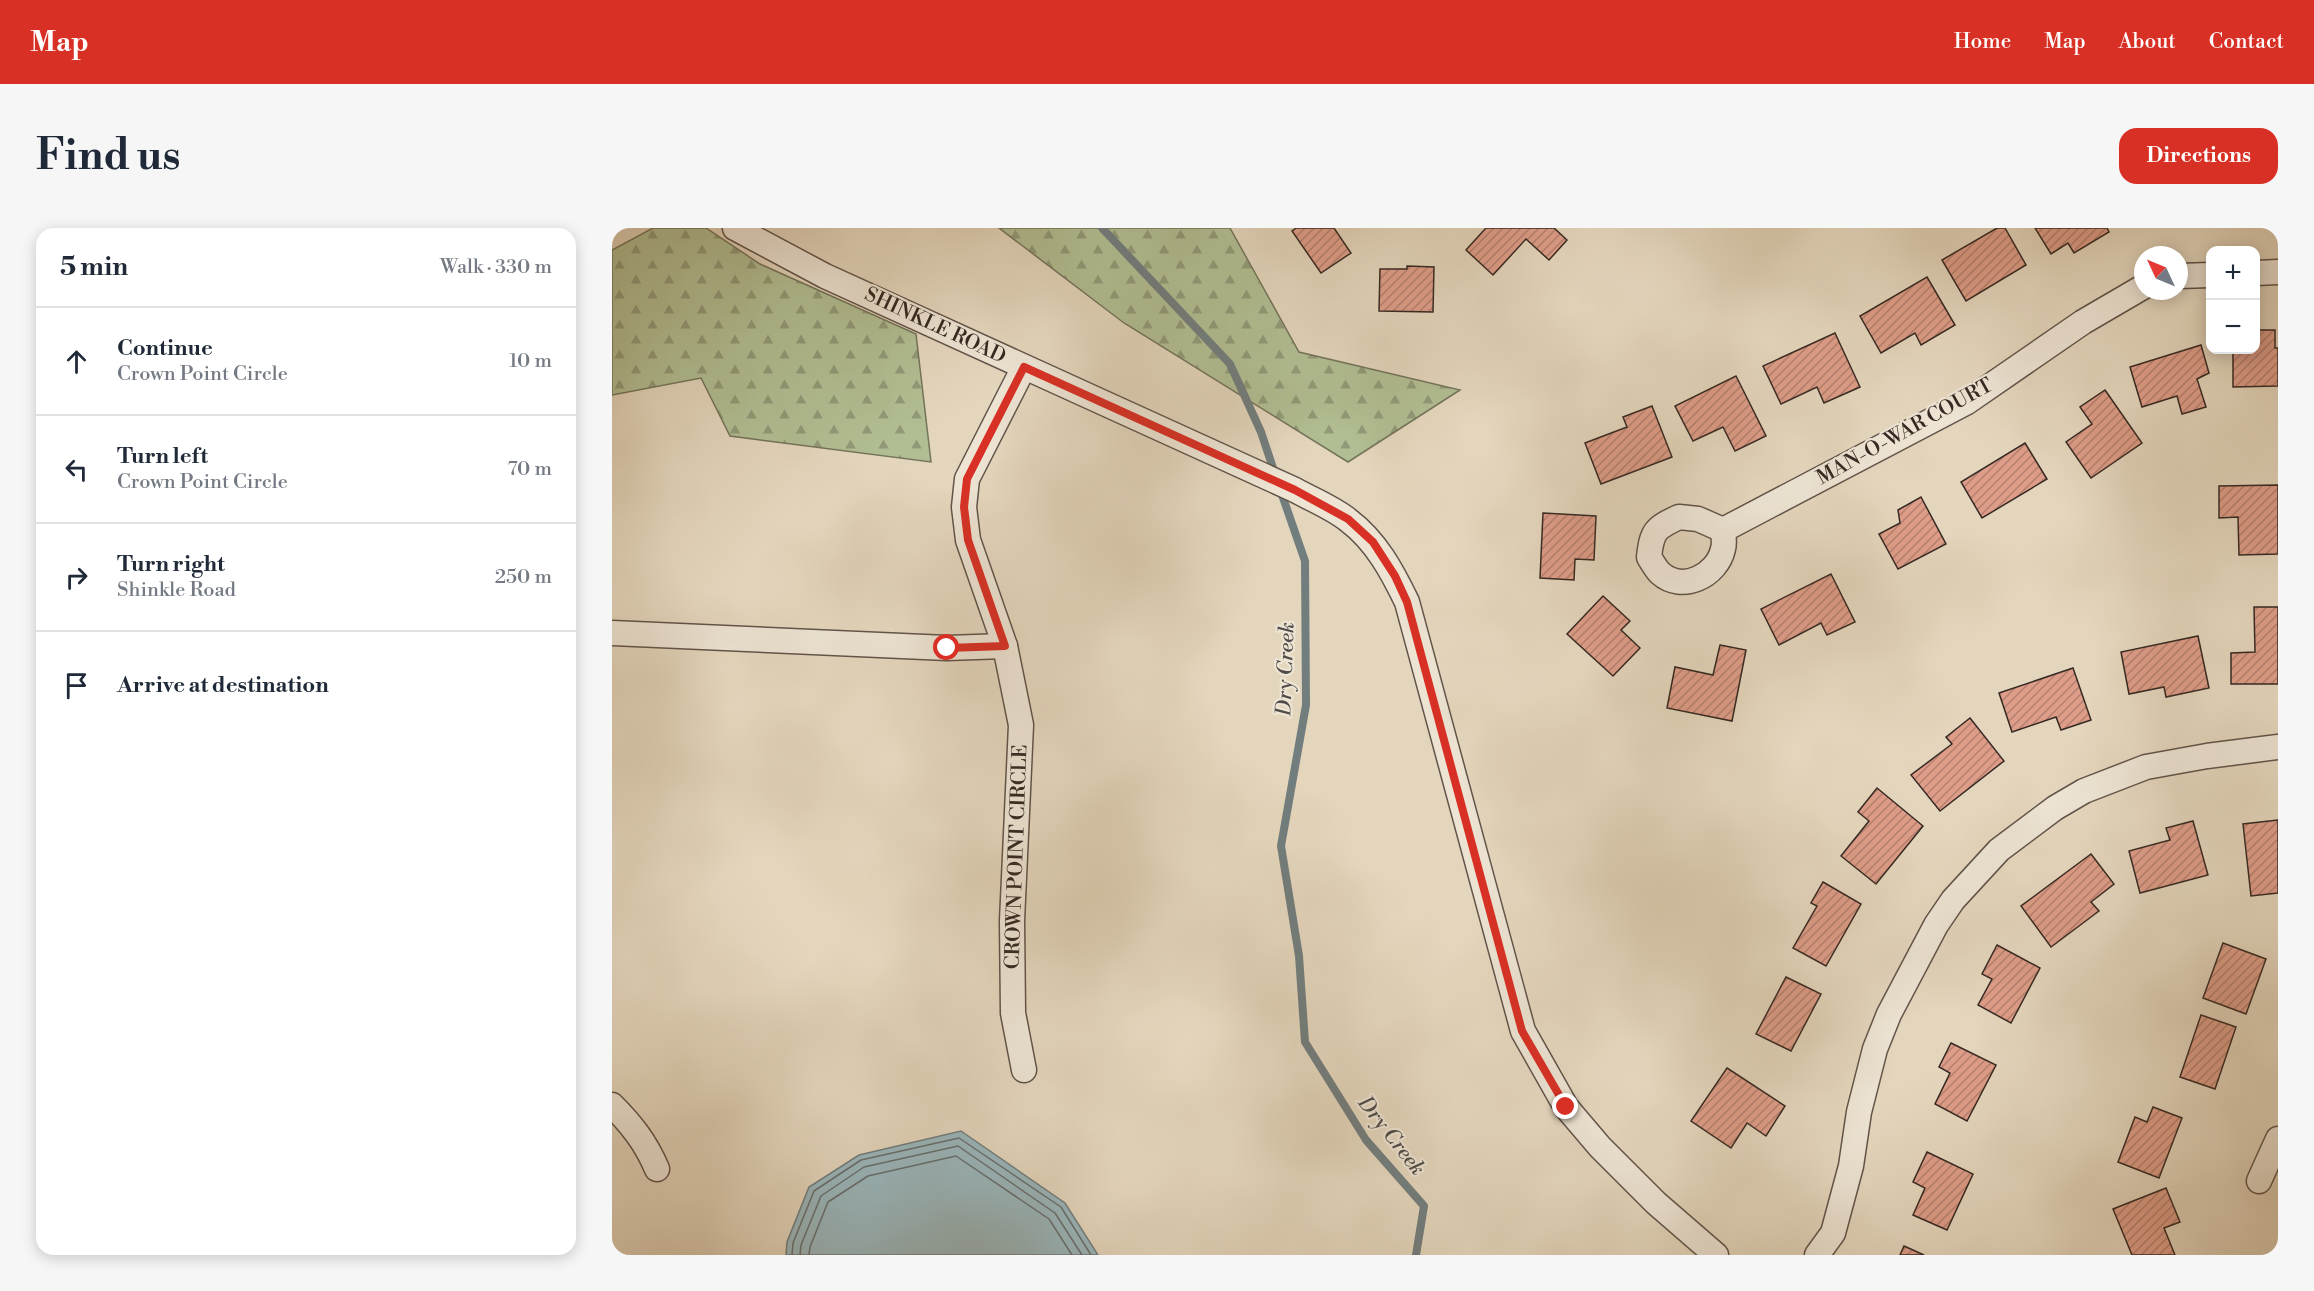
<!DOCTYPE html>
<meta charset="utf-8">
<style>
:root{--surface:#fff;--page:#f6f6f7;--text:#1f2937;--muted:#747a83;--line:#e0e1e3;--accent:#d93025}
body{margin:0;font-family:"Libre Bodoni",serif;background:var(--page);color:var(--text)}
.controls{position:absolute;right:18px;top:18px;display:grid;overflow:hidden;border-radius:12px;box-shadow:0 3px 15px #0003}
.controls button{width:54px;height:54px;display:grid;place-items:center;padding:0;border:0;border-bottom:2px solid var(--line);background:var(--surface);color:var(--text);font:30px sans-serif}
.compass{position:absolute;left:1522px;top:18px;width:54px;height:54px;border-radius:50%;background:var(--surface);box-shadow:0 3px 15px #0003;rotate:314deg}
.stop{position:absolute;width:18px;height:18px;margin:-14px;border:4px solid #d93025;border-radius:50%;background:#fff}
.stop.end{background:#d93025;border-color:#fff;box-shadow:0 2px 6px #0008}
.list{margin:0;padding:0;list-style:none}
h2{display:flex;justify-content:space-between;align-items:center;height:78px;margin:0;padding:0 24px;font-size:26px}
h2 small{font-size:20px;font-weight:400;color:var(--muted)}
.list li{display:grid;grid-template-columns:39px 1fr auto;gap:18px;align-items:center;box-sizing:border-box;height:108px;padding:0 24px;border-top:2px solid var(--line)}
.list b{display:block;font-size:22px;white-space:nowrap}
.list p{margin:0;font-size:20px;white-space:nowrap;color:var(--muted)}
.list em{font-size:20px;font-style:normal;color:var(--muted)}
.icon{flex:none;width:33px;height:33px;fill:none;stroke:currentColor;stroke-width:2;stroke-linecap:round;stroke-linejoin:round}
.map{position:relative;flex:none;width:1666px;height:1027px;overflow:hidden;border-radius:18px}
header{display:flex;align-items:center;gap:36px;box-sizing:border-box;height:84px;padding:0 30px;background:var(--accent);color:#fff}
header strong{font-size:28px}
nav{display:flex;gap:33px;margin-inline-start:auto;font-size:21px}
.intro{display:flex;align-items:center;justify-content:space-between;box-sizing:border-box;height:144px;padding:0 36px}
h1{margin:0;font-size:42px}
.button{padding:15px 27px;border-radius:18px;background:var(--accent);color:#fff;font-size:21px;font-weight:700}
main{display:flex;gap:36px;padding:0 36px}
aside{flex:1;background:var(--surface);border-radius:18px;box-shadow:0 3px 15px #0003}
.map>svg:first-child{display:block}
</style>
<header>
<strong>Map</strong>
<nav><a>Home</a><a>Map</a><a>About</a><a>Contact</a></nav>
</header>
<div class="intro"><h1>Find us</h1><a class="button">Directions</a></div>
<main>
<aside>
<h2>5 min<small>Walk · 330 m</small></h2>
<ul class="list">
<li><svg class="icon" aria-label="ahead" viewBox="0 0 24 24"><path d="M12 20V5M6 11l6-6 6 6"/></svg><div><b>Continue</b><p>Crown Point Circle</p></div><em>10 m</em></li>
<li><svg class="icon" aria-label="left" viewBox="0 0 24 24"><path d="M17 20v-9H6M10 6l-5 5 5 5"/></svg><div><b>Turn left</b><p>Crown Point Circle</p></div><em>70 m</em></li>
<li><svg class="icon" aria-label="right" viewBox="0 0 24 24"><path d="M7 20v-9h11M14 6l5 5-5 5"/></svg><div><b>Turn right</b><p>Shinkle Road</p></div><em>250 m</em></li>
<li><svg class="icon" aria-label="arrive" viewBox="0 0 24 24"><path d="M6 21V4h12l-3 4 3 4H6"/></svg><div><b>Arrive at destination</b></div></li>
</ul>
</aside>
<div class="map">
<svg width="1666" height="1027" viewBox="0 0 1666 1027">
<defs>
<pattern id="forest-firs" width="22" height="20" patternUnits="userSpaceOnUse" patternTransform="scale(1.5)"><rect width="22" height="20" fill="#b1be93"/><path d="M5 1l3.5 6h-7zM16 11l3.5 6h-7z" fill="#919a78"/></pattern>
<pattern id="building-hatch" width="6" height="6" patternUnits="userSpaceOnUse" patternTransform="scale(1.5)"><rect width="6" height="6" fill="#de9d88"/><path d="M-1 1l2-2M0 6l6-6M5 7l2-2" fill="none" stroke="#b5806f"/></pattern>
</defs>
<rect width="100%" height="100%" fill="#e4d6bd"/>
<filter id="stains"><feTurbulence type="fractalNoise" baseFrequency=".00333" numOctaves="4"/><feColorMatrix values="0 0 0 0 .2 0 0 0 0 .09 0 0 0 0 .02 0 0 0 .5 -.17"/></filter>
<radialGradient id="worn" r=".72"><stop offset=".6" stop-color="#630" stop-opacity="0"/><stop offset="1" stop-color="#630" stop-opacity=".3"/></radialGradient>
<g fill="url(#forest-firs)" stroke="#74745b" stroke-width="1.5">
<path d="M 41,0 L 94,0 L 148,36 L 304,106 L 319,234 L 118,208 L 89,150 L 0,167 L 0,22 Z"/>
<path d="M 387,0 L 618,0 L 687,124 L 848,162 L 736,234 L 512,95 Z"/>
</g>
<path fill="#9ab6bb" stroke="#727e7e" stroke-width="1.5" d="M 349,903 L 453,975 L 486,1027 L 174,1027 L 175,1014 L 197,959 L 247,927 Z"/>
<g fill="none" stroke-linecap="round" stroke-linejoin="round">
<g stroke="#68706f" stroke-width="1.5">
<path d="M 180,1027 L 181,1015 L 202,963 L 249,932 L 347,910 L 449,979 L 479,1027"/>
<path d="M 188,1027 L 189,1017 L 209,968 L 252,939 L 346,918 L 443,985 L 470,1027"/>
<path d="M 197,1027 L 198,1019 L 216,974 L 256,948 L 344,928 L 437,991 L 460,1027"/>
</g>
<g stroke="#727e7e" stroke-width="8">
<path d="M 490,0 L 618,136 L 649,204 L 664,249"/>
<path d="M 668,261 L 693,333 L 694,477 L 669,618 L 687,728 L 693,814 L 754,912 L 812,978 L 804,1027"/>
</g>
</g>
<g fill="url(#building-hatch)" stroke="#362923" stroke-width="1.5">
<path d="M 684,0 L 722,0 L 739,25 L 709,45 L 680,3 Z"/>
<path d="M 874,0 L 942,0 L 955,12 L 937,32 L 914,11 L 881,47 L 854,22 Z"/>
<path d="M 1385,0 L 1393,0 L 1414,37 L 1354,73 L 1330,32 Z"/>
<path d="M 1423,0 L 1495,0 L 1497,4 L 1462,25 L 1456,15 L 1439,26 Z"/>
<path d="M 795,38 L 822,39 L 821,84 L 767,83 L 768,41 L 795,41 Z"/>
<path d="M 1315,49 L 1343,97 L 1309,117 L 1303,105 L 1269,125 L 1248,88 Z"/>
<path d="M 1644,102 L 1663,102 L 1663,120 L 1666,120 L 1666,158 L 1621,159 L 1621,122 L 1644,122 Z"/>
<path d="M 1223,105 L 1248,159 L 1212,175 L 1205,159 L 1169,176 L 1151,138 Z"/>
<path d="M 1589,117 L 1597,145 L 1585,151 L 1594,179 L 1570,186 L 1565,168 L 1530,179 L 1518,139 Z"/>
<path d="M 1124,148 L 1154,208 L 1123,223 L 1111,199 L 1081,213 L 1063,178 Z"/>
<path d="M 1493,162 L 1530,215 L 1479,250 L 1454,214 L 1480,196 L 1468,179 Z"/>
<path d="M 1040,178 L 1060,229 L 989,256 L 973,215 L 1015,199 L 1011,189 Z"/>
<path d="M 1413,215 L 1435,251 L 1370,290 L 1349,254 Z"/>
<path d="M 1666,257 L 1666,326 L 1627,327 L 1626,289 L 1607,290 L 1607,258 Z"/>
<path d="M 1309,269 L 1334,316 L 1286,341 L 1267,306 L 1288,295 L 1286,282 Z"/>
<path d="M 931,285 L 984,288 L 982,332 L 963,331 L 962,352 L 928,350 Z"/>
<path d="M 1219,346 L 1243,394 L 1215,407 L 1209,395 L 1167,417 L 1149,381 Z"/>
<path d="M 991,368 L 1018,393 L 1009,402 L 1028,420 L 1001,448 L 955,406 Z"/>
<path d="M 1642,379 L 1666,379 L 1666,456 L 1619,456 L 1619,425 L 1643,424 Z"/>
<path d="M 1586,408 L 1597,460 L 1554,469 L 1552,459 L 1517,466 L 1509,424 Z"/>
<path d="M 1108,417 L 1134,422 L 1120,493 L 1055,480 L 1063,439 L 1101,447 Z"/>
<path d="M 1461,440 L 1479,492 L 1449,502 L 1444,489 L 1400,504 L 1387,465 Z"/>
<path d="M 1358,490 L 1392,533 L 1328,583 L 1299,547 L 1340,516 L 1334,509 Z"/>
<path d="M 1265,560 L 1311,598 L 1264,656 L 1229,628 L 1257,593 L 1246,584 Z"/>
<path d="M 1666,592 L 1666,665 L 1639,668 L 1631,596 Z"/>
<path d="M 1581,593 L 1596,647 L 1528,665 L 1517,623 L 1558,612 L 1554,600 Z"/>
<path d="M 1479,626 L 1502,656 L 1479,674 L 1487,683 L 1439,719 L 1409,678 Z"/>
<path d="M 1211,654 L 1249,676 L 1214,738 L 1181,720 L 1205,678 L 1199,675 Z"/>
<path d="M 1611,715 L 1654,731 L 1634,786 L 1591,770 Z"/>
<path d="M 1385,717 L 1428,740 L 1399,795 L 1366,777 L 1380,751 L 1370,746 Z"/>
<path d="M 1174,749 L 1209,766 L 1179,823 L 1144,806 Z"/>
<path d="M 1589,787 L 1624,799 L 1603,861 L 1568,849 Z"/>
<path d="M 1339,815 L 1384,837 L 1355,893 L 1323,876 L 1338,845 L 1327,839 Z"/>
<path d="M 1115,840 L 1173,878 L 1154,908 L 1135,895 L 1119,920 L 1079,893 Z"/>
<path d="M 1541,879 L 1570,890 L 1547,950 L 1506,934 L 1523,889 L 1535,894 Z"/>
<path d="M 1315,924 L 1361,946 L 1335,1002 L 1301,987 L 1313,960 L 1301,954 Z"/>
<path d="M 1554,960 L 1568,994 L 1552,1000 L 1563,1027 L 1520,1027 L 1501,981 Z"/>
<path d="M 1292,1018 L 1312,1027 L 1288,1027 Z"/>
</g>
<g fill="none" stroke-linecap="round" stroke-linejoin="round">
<defs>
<g id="minor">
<path d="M 123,0 L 213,48 L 683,262 C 701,272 721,280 736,292 C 764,313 780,343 795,374 L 911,803 L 954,879 L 988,919 L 1044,975 L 1104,1027"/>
<path d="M 1644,45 L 1666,44"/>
<path d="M 1567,48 L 1598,47"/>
<path d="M 1067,289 L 1086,291 L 1111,302 C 1111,307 1113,315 1111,321 C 1105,348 1070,365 1048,345 C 1044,341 1040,334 1037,329 C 1040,303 1043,300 1067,289 Z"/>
<path d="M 1111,302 L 1355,174 L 1471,94 L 1531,59"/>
<path d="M 0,405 L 335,420 L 393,418"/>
<path d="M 412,842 L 401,785 L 400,693 L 409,497 L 393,418 L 356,312 L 352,279 L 355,251 L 412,139"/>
<path d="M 0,877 C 20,897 34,915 45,941"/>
<path d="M 1647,953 L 1666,911"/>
<path d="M 1205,1027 L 1221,1005 L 1239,938 L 1247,884 L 1263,821 L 1277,786 L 1324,697 L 1341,672 L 1387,622 L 1443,580 L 1472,563 L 1534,539 L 1595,528 L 1666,519"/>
</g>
</defs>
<use href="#minor" stroke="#62544a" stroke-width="27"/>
<use href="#minor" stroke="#ede4d4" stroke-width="24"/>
</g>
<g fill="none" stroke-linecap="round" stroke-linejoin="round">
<path stroke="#d93025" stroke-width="8" d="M 335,420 L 393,418 L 356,312 L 352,279 L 355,251 L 412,139 L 683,262 L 736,291 L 761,314 L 783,348 L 795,374 L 910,803 L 954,879"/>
</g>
<g text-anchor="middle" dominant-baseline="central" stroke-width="4.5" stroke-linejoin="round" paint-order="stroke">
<g font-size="20" fill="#362923" stroke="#ede4d4">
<text transform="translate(323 98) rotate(25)">SHINKLE ROAD</text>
<text transform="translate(1293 204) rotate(-29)">MAN-O-WAR COURT</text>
<text transform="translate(405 629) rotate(-88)">CROWN POINT CIRCLE</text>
</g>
<g font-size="21" font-style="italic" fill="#4f4c49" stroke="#ede4d4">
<text transform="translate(674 441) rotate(-88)">Dry Creek</text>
<text transform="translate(779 908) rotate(52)">Dry Creek</text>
</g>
</g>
<rect width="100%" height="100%" filter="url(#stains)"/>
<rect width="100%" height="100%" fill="url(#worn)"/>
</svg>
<div class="controls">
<button>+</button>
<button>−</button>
</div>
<svg class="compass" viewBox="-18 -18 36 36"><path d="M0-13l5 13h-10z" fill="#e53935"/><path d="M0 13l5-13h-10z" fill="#747a83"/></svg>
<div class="stop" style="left:335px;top:420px"></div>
<div class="stop end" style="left:954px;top:879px"></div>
</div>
</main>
